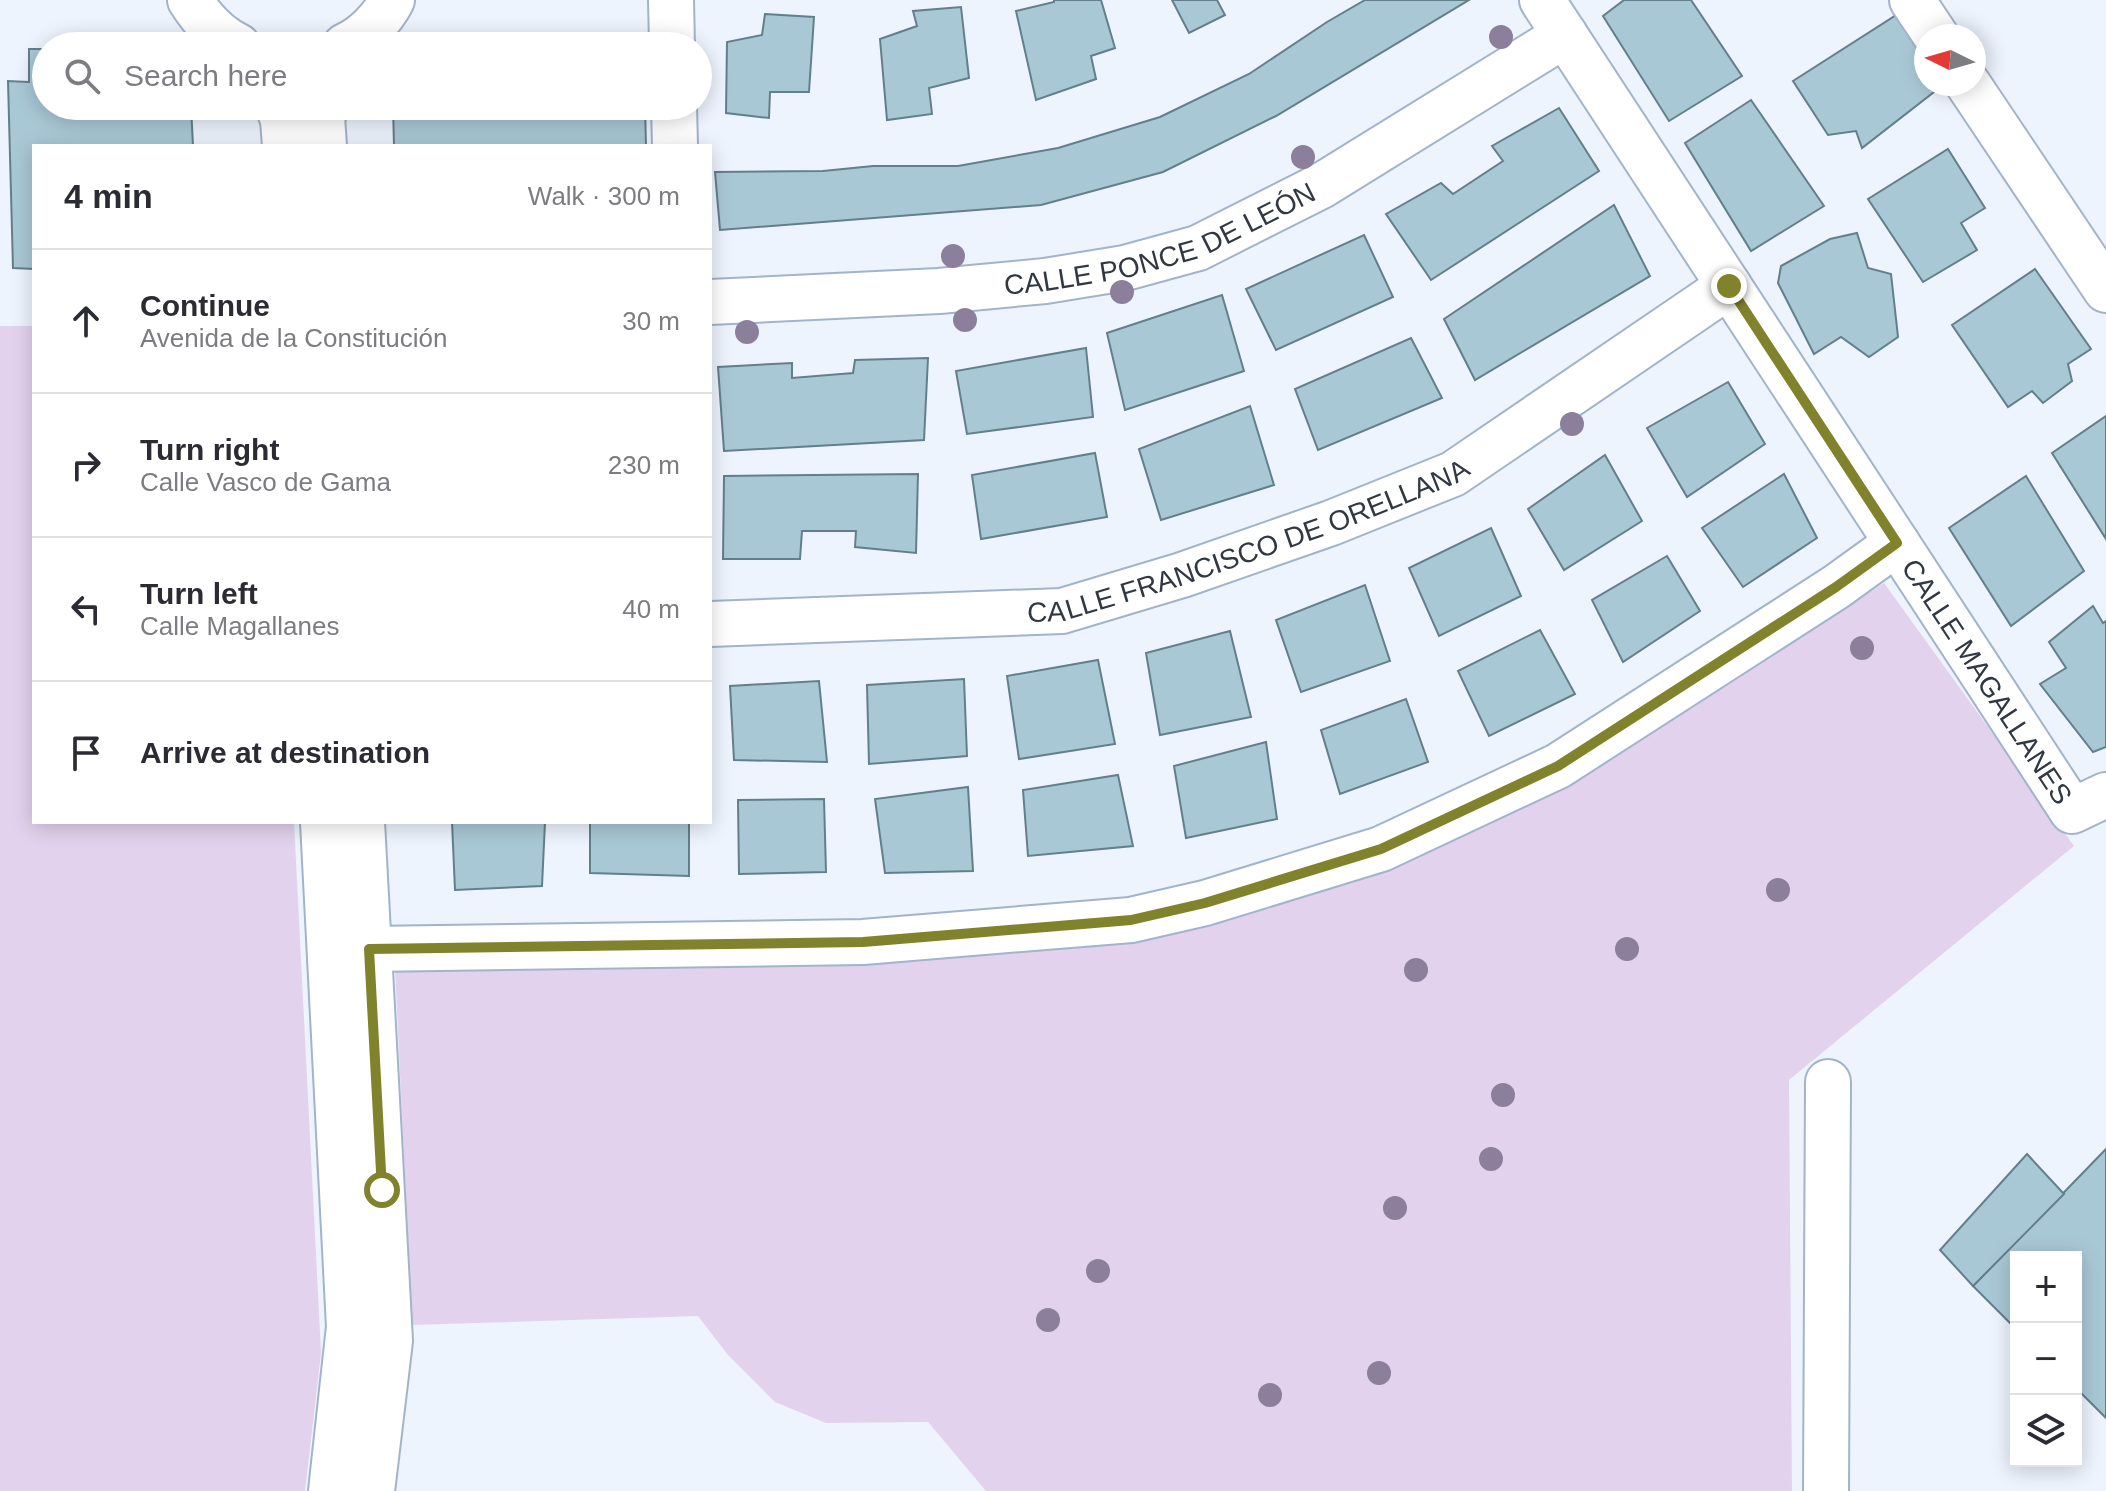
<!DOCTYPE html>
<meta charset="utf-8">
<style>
:root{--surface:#fff;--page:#f2f2f3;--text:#2b2b33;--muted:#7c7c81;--line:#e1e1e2}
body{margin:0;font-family:Arial,sans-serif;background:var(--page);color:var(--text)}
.controls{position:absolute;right:24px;bottom:24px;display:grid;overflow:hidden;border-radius:0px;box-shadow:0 4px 20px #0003}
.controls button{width:72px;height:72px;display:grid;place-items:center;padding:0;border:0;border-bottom:2px solid var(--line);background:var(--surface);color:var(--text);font:40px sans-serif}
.compass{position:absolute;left:1914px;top:24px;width:72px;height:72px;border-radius:50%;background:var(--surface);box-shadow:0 4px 20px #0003;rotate:275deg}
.stop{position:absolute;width:24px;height:24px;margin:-18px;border:6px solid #81822c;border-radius:50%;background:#fff}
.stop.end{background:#81822c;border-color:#fff;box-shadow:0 2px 8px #0008}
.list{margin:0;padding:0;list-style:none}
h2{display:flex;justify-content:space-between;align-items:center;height:104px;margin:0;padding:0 32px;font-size:34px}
h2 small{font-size:26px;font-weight:400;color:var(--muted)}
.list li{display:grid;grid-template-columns:52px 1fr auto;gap:24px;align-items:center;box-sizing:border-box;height:144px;padding:0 32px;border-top:2px solid var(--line)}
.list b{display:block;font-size:30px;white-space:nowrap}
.list p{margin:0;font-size:26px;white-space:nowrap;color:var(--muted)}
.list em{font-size:26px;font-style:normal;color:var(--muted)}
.icon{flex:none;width:44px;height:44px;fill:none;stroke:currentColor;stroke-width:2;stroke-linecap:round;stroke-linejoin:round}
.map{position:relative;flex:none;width:2106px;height:1491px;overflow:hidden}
.search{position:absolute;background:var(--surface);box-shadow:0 4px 20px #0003;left:32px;top:32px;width:680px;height:88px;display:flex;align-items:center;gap:20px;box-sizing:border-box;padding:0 28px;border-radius:44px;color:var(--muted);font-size:30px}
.panel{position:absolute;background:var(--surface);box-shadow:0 4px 20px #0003;left:32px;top:144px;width:680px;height:680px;border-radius:0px}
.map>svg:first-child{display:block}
</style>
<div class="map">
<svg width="2106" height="1491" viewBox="0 0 2106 1491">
<rect width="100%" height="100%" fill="#edf4fe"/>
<g fill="#e3d2ed">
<path d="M 0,326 L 34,326 L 34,822 L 294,822 L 321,1353 L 305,1491 L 0,1491 Z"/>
<path d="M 1884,583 L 2074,846 L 1789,1080 L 1792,1491 L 986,1491 L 928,1422 L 826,1423 L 775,1402 L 728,1355 L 698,1316 L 412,1325 L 395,968 L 854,962 L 1177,934 L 1395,865 L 1583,776 Z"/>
</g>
<g fill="#a9c8d5" stroke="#627f8b" stroke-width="2">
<path d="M 1054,0 L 1101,0 L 1115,48 L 1091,56 L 1096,79 L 1036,100 L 1016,11 L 1054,2 Z"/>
<path d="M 1172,0 L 1217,0 L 1225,15 L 1189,33 Z"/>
<path d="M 1365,0 L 1469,0 L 1276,116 L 1163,172 L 1041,205 L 720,230 L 715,172 L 823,171 L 873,166 L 958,166 L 1058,148 L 1160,117 L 1249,74 L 1327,22 Z"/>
<path d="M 1624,0 L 1691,0 L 1742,76 L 1669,121 L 1603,16 Z"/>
<path d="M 961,7 L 969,78 L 929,88 L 932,114 L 887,120 L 880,39 L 917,26 L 913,11 Z"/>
<path d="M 1901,12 L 1926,55 L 1926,84 L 1943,85 L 1862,148 L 1856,131 L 1828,135 L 1793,81 Z"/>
<path d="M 765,14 L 814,17 L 809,92 L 770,92 L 769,118 L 726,113 L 727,42 L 762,35 Z"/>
<path d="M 29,49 L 46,49 L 46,106 L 191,106 L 193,146 L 34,146 L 34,269 L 13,268 L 8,81 L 29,82 Z"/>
<path d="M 1751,100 L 1824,206 L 1751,251 L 1685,143 Z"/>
<path d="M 393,106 L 645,106 L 646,146 L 394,146 Z"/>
<path d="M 1559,108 L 1599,171 L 1431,280 L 1386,214 L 1441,183 L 1453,194 L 1503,161 L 1492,146 Z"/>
<path d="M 1948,149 L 1985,208 L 1961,223 L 1977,250 L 1923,282 L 1868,199 Z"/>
<path d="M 1614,205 L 1650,276 L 1475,380 L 1444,319 Z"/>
<path d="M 1857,233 L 1868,268 L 1891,274 L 1898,337 L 1869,357 L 1841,337 L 1814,354 L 1778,283 L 1781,266 L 1830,239 Z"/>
<path d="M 1364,235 L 1393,297 L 1276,350 L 1246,289 Z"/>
<path d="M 2035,269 L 2091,349 L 2068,364 L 2072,381 L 2043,403 L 2032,391 L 2008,407 L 1952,325 Z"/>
<path d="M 1222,295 L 1244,371 L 1125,410 L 1107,333 Z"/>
<path d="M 1411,338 L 1442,398 L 1318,450 L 1295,389 Z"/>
<path d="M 1086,348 L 1093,417 L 967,434 L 956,371 Z"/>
<path d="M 928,358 L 924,440 L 724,451 L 718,367 L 792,363 L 792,378 L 853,373 L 855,360 Z"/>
<path d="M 1728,382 L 1765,444 L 1687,497 L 1647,428 Z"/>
<path d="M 1250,406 L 1274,485 L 1161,520 L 1139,449 Z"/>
<path d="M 2106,416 L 2106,539 L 2052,453 Z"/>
<path d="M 1095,453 L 1107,517 L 981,539 L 972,475 Z"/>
<path d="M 1605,455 L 1642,521 L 1564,570 L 1528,509 Z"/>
<path d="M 918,474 L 916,553 L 855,547 L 856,531 L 802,531 L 800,559 L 723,559 L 724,476 Z"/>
<path d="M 1784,474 L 1817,538 L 1743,587 L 1702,528 Z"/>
<path d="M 2026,476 L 2084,571 L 2011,626 L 1949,528 Z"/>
<path d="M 1491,528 L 1521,596 L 1439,636 L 1409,568 Z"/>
<path d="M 1667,556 L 1700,611 L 1623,662 L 1592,600 Z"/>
<path d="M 1365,585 L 1390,661 L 1301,692 L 1276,620 Z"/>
<path d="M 2093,606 L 2103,623 L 2106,621 L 2106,747 L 2093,752 L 2040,684 L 2066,668 L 2049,642 Z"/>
<path d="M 1540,630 L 1575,694 L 1489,736 L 1458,671 Z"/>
<path d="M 1230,631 L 1251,717 L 1160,735 L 1146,653 Z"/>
<path d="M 1098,660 L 1115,744 L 1019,759 L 1007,676 Z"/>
<path d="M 964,679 L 967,756 L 869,764 L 867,685 Z"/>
<path d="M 819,681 L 827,762 L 734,760 L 730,686 Z"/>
<path d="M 1406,699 L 1428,762 L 1340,794 L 1321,730 Z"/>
<path d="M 1266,742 L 1277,819 L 1186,838 L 1174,766 Z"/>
<path d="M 1118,775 L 1133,846 L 1028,856 L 1023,790 Z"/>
<path d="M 968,787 L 973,871 L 885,873 L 875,799 Z"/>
<path d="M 824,799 L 826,872 L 739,874 L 738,800 Z"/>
<path d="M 452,822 L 545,822 L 542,886 L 455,890 Z"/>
<path d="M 590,822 L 689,822 L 689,876 L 590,873 Z"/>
<path d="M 2106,1149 L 2106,1418 L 2076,1388 L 2076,1257 L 2016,1257 L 2016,1329 L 1973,1286 Z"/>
<path d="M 2027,1154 L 2064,1194 L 1973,1286 L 1940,1250 Z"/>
</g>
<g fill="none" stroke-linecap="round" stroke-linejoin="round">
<defs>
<g id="minor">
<path d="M 190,0 C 202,19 217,36 238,46"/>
<path d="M 671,0 L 672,46"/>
<path id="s1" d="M 1542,0 L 2072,811 L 2106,795"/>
<path d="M 1912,0 L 1936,36"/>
<path d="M 345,46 C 365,37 382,19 392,0"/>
<path d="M 1968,84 L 2106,290"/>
<path d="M 278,106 L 283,120 L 285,146"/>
<path d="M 674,106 L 675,146"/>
<path d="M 324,146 L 322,117 L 327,106"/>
<path id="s2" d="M 710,302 L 939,291 L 1045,281 L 1125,268 L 1198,248 L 1321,186 L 1565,35"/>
<path id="s3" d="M 710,624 L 1062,611 L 1182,575 L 1331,523 L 1453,474 L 1729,286"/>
<path d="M 323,822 L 349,1327 L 331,1491"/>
<path d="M 362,822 L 390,1341 L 372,1491"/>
<path d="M 369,949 L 863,942 L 1131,920 L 1205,903 L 1381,849 L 1558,766 L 1836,587 L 1897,543"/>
<path d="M 1826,1491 L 1828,1082"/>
</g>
</defs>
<use href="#minor" stroke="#a2b4ca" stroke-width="48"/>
<use href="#minor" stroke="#fff" stroke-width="44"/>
</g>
<g fill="#8c7f9b">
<circle cx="1501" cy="37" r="12"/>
<circle cx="1303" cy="157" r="12"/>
<circle cx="953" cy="256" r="12"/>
<circle cx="1122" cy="292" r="12"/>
<circle cx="965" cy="320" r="12"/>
<circle cx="747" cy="332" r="12"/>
<circle cx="1572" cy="424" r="12"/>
<circle cx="1862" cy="648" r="12"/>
<circle cx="1778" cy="890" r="12"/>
<circle cx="1627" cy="949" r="12"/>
<circle cx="1416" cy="970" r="12"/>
<circle cx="1503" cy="1095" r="12"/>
<circle cx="1491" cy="1159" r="12"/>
<circle cx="1395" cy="1208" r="12"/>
<circle cx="1098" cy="1271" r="12"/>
<circle cx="1048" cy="1320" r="12"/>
<circle cx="1379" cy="1373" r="12"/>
<circle cx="1270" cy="1395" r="12"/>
</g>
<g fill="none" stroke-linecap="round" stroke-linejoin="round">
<path stroke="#81822c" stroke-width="10" d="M 382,1190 L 369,949 L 863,942 L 1131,920 L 1205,903 L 1381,849 L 1558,766 L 1836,587 L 1897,543 L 1729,286"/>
</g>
<g text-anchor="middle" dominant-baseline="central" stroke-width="6" stroke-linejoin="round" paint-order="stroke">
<g font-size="28" fill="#313841" stroke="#fff">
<text stroke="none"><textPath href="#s2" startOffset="458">CALLE PONCE DE LEÓN</textPath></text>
<text stroke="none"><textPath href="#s3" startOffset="550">CALLE FRANCISCO DE ORELLANA</textPath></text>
<text stroke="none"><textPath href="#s1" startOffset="814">CALLE MAGALLANES</textPath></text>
</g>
</g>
</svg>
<div class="controls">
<button>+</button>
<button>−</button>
<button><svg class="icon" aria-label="layers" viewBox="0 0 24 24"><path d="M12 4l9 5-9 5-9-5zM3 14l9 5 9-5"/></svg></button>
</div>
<svg class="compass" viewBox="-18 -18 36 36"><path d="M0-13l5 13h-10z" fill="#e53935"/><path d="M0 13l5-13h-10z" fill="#7c7c81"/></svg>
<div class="stop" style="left:382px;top:1190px"></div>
<div class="stop end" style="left:1729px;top:286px"></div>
<div class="search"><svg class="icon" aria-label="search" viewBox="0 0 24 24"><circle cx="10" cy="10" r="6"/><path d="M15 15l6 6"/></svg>Search here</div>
<section class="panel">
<h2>4 min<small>Walk · 300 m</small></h2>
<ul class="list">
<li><svg class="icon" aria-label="ahead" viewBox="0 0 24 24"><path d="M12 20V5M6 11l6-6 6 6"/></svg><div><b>Continue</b><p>Avenida de la Constitución</p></div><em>30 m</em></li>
<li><svg class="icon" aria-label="right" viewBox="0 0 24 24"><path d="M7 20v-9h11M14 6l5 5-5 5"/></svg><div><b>Turn right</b><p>Calle Vasco de Gama</p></div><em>230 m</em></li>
<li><svg class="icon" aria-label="left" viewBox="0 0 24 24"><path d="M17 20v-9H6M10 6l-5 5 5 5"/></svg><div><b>Turn left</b><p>Calle Magallanes</p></div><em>40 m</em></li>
<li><svg class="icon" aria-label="arrive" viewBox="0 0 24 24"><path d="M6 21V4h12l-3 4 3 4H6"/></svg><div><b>Arrive at destination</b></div></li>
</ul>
</section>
</div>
